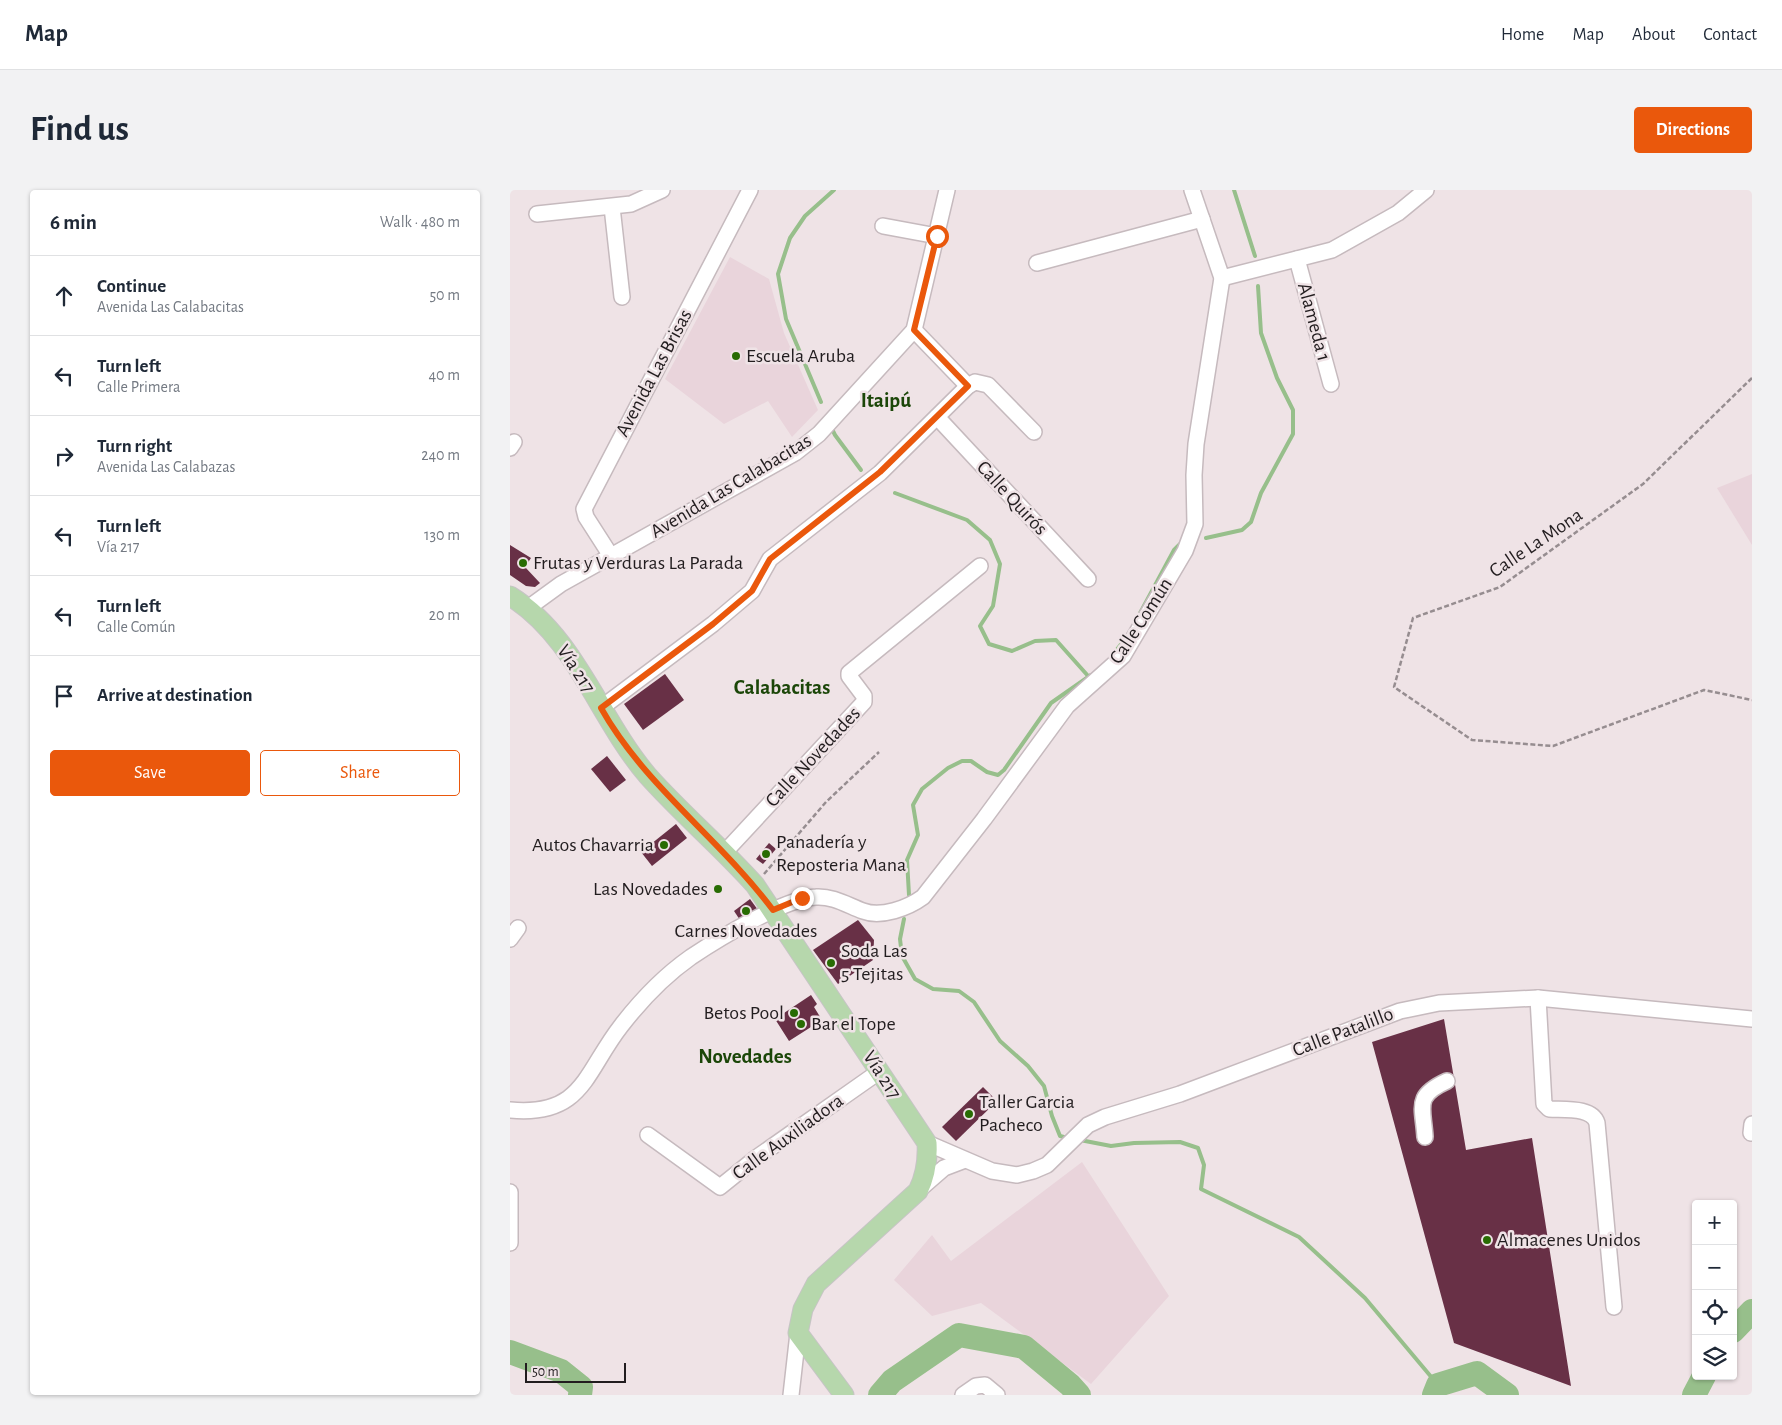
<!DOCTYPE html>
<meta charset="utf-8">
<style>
:root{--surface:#fff;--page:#f2f2f3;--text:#1f2937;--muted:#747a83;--line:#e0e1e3;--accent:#ea580c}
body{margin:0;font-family:"Alegreya Sans",sans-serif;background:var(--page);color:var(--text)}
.controls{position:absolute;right:15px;bottom:15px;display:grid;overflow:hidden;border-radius:5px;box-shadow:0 1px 4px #0004}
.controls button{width:45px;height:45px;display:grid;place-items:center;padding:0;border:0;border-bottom:1px solid var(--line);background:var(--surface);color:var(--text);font:25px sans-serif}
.scale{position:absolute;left:15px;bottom:12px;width:101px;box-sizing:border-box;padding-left:5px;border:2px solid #221d1f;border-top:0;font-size:14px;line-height:18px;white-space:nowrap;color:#221d1f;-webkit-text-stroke:4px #efe3e6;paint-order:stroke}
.stop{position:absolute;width:15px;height:15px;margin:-11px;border:4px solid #ea580c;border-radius:50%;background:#fff}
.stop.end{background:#ea580c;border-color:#fff;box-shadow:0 1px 5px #0008}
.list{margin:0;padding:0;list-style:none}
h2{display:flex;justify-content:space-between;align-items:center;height:65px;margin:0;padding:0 20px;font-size:21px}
h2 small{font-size:16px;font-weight:400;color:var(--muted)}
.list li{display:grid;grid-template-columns:32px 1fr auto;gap:15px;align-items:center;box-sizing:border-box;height:80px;padding:0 20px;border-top:1px solid var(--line)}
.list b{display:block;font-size:19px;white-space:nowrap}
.list p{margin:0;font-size:16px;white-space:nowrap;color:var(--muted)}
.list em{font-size:16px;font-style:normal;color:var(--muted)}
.actions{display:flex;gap:10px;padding:15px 20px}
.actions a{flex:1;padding:11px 0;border:1px solid var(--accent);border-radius:5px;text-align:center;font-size:18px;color:var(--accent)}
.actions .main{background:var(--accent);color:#fff}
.icon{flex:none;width:28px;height:28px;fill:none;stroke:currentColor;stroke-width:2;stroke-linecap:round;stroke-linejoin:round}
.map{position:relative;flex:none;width:1242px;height:1205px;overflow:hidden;border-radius:5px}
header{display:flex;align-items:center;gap:30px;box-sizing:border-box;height:70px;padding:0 25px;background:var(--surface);border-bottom:1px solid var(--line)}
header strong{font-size:24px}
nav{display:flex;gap:28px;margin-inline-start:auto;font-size:18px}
.intro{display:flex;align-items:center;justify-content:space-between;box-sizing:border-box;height:120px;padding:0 30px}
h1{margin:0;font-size:35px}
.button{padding:12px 22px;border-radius:5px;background:var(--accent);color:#fff;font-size:18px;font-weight:700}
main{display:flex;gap:30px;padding:0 30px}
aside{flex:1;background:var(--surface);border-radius:5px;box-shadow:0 1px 4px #0004}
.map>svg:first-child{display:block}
</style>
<header>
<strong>Map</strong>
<nav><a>Home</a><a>Map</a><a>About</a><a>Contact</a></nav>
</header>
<div class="intro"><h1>Find us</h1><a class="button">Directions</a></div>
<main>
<aside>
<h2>6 min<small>Walk · 480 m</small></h2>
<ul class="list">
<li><svg class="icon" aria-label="ahead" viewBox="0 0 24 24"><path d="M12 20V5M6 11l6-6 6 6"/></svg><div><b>Continue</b><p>Avenida Las Calabacitas</p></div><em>50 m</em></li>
<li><svg class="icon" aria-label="left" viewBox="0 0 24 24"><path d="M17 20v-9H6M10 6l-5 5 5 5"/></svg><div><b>Turn left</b><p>Calle Primera</p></div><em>40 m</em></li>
<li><svg class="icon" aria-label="right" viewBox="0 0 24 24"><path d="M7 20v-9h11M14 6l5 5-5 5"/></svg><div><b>Turn right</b><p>Avenida Las Calabazas</p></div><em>240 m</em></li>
<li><svg class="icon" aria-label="left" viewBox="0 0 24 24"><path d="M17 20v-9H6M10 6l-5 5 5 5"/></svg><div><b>Turn left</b><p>Vía 217</p></div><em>130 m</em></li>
<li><svg class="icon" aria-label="left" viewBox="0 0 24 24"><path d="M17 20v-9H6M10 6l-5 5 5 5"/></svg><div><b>Turn left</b><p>Calle Común</p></div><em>20 m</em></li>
<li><svg class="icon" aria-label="arrive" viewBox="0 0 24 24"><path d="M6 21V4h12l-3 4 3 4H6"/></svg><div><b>Arrive at destination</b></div></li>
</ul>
<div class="actions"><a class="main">Save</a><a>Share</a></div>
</aside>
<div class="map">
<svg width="1242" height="1205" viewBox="0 0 1242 1205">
<rect width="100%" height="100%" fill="#efe3e6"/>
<g fill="#e9d4db">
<path d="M 220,67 L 259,89 L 274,143 L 308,220 L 282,247 L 258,211 L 214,234 L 155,189 Z"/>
<path d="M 1242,284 L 1242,355 L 1207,298 Z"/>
<path d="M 572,972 L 659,1106 L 581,1194 L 471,1113 L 422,1126 L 384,1090 L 422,1045 L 441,1071 Z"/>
</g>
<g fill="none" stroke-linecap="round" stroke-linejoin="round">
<g stroke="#97bf8b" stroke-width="4">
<path d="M 724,0 L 745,66"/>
<path d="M 311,212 L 276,129 L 268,84 L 280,48 L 295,26 L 324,0"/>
<path d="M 321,237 L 325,245 L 351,280"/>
<path d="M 385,303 L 457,330 L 480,350 L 490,374 L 483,416 L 470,436 L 479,454 L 502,461 L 525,451 L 546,450 L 579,487"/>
<path d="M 696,348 L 732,340 L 741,332 L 751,303 L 783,244 L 783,220 L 767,188 L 751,143 L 748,96"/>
<path d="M 629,425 L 664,360 L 670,354"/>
<path d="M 601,467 L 612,453"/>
<path d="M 399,705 L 397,670 L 408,645 L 403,615 L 412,599 L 438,578 L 452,571 L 461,571 L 477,582 L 488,585 L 494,580 L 541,513 L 581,485"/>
<path d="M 394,729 L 390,749 L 392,766 L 405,789 L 423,799 L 449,801 L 464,812 L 490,851 L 518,876 L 534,896 L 542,926 L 550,946 L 558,948"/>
<path d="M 570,950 L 601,956 L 624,953 L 670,952 L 688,958 L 694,975 L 691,999 L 789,1047 L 855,1108 L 928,1195"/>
</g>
<g stroke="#97bf8b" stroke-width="24">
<path d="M 1223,1141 L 1242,1121"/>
<path d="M 0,1162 L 51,1181 L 71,1197 L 70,1205"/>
<path d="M 370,1205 L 382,1191 L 449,1145 L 514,1157 L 560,1195 L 569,1205"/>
<path d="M 924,1205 L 928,1195 L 967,1183 L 997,1205"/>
<path d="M 1184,1205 L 1194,1186"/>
</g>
</g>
<g fill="#683046">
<path d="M 0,355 L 21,368 L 15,377 L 30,393 L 25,397 L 16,396 L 0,385 Z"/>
<path d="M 155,484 L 174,510 L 133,540 L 114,514 Z"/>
<path d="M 97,566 L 116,590 L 100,602 L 81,579 Z"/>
<path d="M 166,634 L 177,648 L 142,676 L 131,662 Z"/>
<path d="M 259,653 L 266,659 L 253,674 L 246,669 Z"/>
<path d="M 240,709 L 248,720 L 232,733 L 224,721 Z"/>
<path d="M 348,730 L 364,750 L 363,770 L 328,794 L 303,760 Z"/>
<path d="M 301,805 L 307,814 L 304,817 L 312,830 L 279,851 L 265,829 Z"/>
<path d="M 934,829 L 956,960 L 1022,948 L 1061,1196 L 944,1153 L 862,852 Z"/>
<path d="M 473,897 L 487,911 L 446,951 L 432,937 Z"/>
</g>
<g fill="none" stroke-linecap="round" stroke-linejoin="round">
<defs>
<g id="minor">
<path d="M 102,17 L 112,107"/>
<path d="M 27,24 L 121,14 L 152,0"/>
<path d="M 373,36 L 427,46"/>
<path d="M 787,69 L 821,194"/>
<path d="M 527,73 L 692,29"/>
<path d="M 712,88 L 822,60 L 888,23 L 916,0"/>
<path d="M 404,140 L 458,196"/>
<path d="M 427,227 L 578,389"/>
<path d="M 0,258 L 4,252"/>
<path d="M 101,366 L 76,327 L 74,319 L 240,0"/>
<path d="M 18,418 L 51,394 L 285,263 L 309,244 L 404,140 L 437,0"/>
<path d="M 91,518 L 203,434 L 242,401 L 260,369 L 370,283 L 458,196 L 465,192 L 478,195 L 524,242"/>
<path d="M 215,662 L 354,512 L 354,506 L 339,486 L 339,483 L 470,376"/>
<path d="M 0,749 L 8,738"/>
<path d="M 1028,808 L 1034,914 L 1039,919 C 1055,920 1082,917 1087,933 L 1104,1117"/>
<path d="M 0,920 C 73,927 75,882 111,836 C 131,810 154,786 181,767 C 208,749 275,708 306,707 C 323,706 337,715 353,721 C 371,728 398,718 413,707 L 474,629 L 557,516 L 613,466 L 675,361 L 685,334 L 684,285 L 686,254 L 712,88 L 682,0"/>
<path d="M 1241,943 L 1242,934"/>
<path d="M 138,945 L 210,997 L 246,968 L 370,881"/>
<path d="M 915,947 C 913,916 904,906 937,891"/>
<path d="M 417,953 L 482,981 L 507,985 L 523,981 L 537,975 L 578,935 L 595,927 L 670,904 L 890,821 L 929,813 L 1028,808 L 1242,829"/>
<path d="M 411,998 L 434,978 L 455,970"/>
<path d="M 0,1002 L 0,1053"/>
<path d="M 281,1205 L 288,1143"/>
<path d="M 453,1205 L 466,1196 L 475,1195 L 487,1205"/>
</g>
<path id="major" d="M 0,406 C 66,447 89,529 138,586 C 172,624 211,657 245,695 L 417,953 C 418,971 416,985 408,1001 L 306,1094 L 293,1119 L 288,1143 L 334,1205"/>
</defs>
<use href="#minor" stroke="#c6babe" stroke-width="18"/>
<use href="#major" stroke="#c6c4c5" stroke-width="21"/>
<g stroke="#968d90" stroke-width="2.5" stroke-dasharray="5 2.5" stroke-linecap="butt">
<path d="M 1242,188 L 1133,294 L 990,397 L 903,428 L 884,497 L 962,550 L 1043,556 L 1194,500 L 1242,510"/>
<path d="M 254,684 L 316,612 L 369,562"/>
</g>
<use href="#minor" stroke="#fff" stroke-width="15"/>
<use href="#major" stroke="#b6d7ac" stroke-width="19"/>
</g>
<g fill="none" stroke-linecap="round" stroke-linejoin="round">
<path stroke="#ea580c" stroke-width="6" d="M 292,708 L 263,720 C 209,648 135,596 91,518 L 203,434 L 242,401 L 260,369 L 370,282 L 458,196 L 404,140 L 427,46"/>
</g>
<g fill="#286c03" stroke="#efe3e6" stroke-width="2">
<circle cx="226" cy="166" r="5"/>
<circle cx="13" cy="373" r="5"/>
<circle cx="154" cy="655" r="5"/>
<circle cx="256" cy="664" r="5"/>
<circle cx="208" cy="699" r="5"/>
<circle cx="236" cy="721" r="5"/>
<circle cx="321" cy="773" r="5"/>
<circle cx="284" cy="823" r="5"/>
<circle cx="291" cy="834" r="5"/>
<circle cx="459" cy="924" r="5"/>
<circle cx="977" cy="1050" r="5"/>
</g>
<g text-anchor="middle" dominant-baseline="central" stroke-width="5" stroke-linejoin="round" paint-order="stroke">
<g font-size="20" fill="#221d1f" stroke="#efe3e6">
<text transform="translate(804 132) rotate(75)">Alameda 1</text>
<text transform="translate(144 183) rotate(-62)">Avenida Las Brisas</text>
<text transform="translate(221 296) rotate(-31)">Avenida Las Calabacitas</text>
<text transform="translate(502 308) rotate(47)">Calle Quirós</text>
<text transform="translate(1026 353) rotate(-34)">Calle La Mona</text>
<text transform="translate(631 431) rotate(-57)">Calle Común</text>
<text transform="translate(66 479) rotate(57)">Vía 217</text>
<text transform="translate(303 567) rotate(-47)">Calle Novedades</text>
<text transform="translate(833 842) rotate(-21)">Calle Patalillo</text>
<text transform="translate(372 885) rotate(57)">Vía 217</text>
<text transform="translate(278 947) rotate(-36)">Calle Auxiliadora</text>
</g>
<g font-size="20" fill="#221d1f" stroke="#efe3e6" text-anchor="start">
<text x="236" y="166">Escuela Aruba</text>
<text x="23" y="373">Frutas y Verduras La Parada</text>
<text x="266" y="652">Panadería y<tspan x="266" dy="23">Reposteria Mana</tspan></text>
<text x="144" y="655" text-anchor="end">Autos Chavarria</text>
<text x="198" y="699" text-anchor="end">Las Novedades</text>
<text x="236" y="741" text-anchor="middle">Carnes Novedades</text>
<text x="331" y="761">Soda Las<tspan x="331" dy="23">5 Tejitas</tspan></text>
<text x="274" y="823" text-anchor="end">Betos Pool</text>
<text x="301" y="834">Bar el Tope</text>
<text x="469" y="912">Taller Garcia<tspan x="469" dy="23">Pacheco</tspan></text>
<text x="987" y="1050">Almacenes Unidos</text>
</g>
<g font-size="21" font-weight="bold" fill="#1b4608" stroke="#efe3e6">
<text x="376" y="210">Itaipú</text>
<text x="272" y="497">Calabacitas</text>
<text x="235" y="866">Novedades</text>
</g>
</g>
</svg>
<div class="controls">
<button>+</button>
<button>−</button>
<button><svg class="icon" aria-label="locate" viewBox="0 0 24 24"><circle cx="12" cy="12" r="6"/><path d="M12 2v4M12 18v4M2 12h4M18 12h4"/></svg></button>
<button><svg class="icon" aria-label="layers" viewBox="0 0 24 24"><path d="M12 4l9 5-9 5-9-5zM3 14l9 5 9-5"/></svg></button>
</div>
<div class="scale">50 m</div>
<div class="stop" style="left:427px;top:46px"></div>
<div class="stop end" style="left:292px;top:708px"></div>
</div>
</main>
